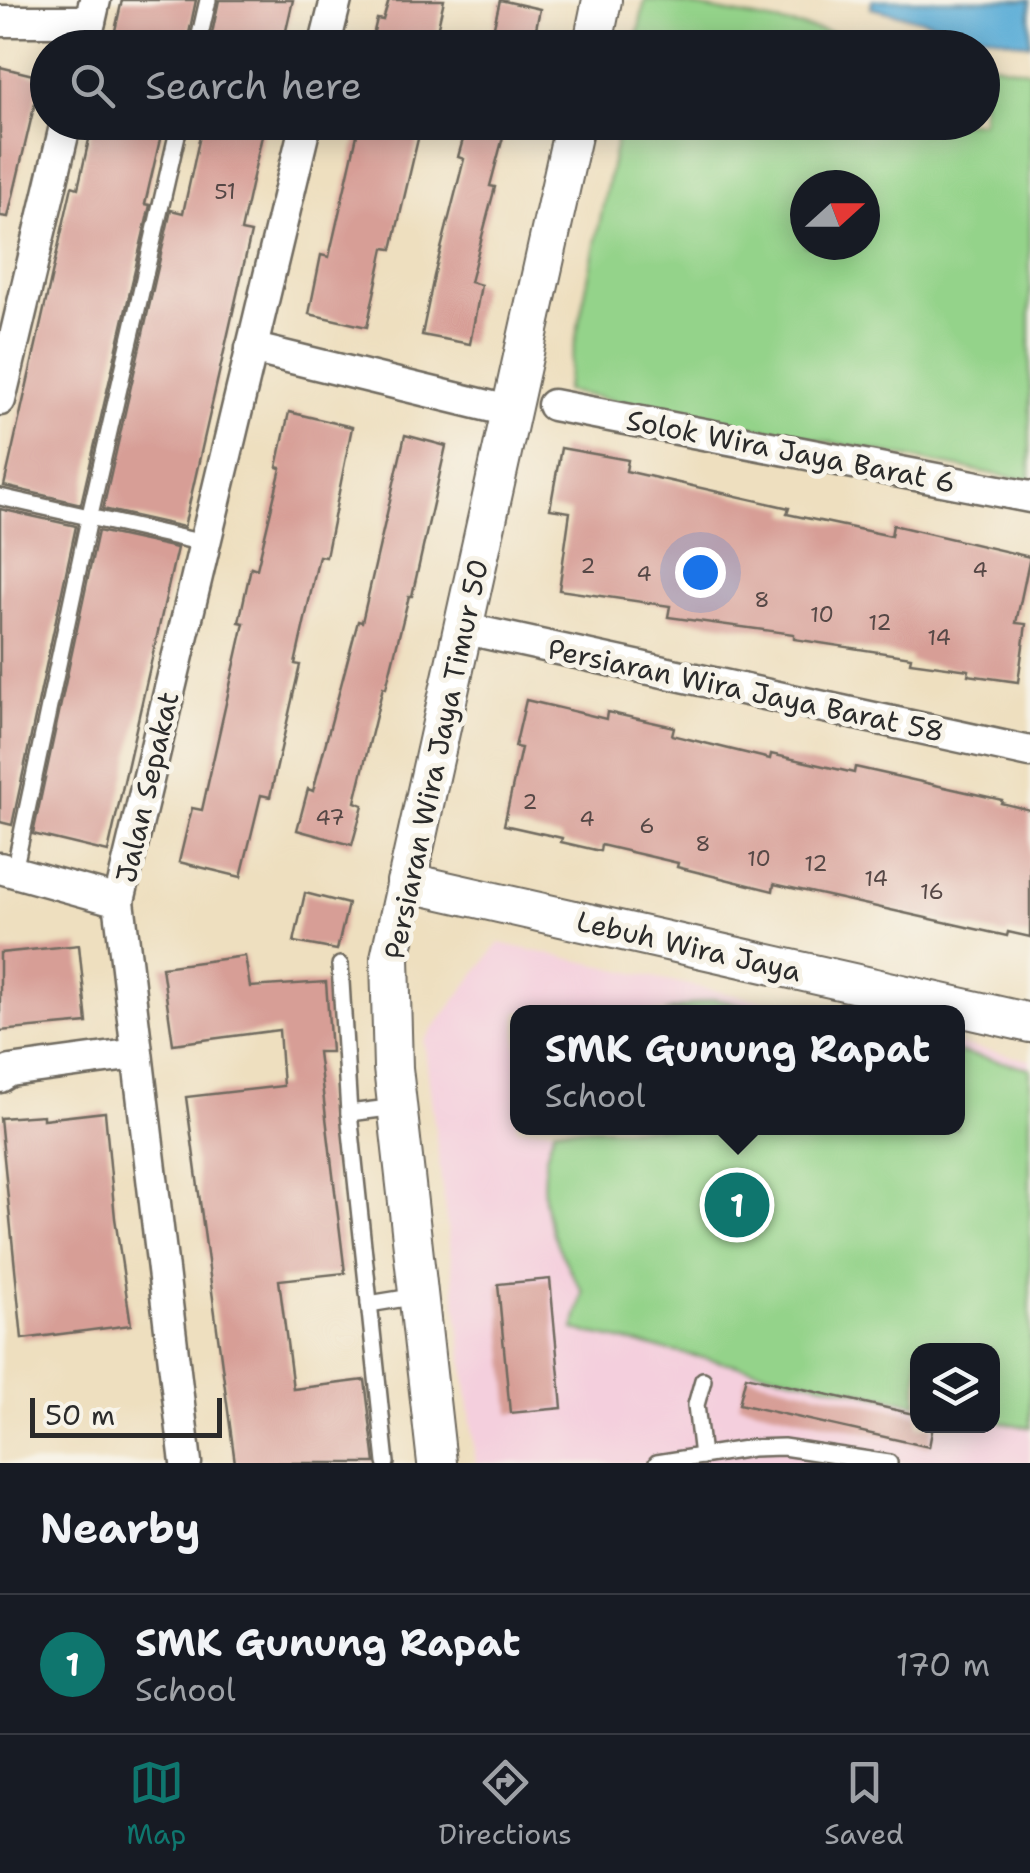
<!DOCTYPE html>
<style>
:root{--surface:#171b24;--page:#242831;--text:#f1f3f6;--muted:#9ea1a6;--line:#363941;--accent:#0f766e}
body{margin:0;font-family:"Shantell Sans",sans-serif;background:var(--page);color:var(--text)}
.controls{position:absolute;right:30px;bottom:30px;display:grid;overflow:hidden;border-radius:20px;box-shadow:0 5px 25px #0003}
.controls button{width:90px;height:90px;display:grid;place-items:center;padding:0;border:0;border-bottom:2px solid var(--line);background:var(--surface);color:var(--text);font:50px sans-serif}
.compass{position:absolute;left:790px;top:170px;width:90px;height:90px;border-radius:50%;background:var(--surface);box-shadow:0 5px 25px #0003;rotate:69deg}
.scale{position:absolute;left:30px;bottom:25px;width:192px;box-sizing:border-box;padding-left:10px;border:5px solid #2b2b2b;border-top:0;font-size:28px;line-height:35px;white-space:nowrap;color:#2b2b2b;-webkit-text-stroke:8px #f7f3e8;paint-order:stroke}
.you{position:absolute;left:700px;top:572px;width:35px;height:35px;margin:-25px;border:8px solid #fff;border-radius:50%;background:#1a73e8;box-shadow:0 0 0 15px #1a73e833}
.badge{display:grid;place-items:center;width:65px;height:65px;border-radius:50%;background:var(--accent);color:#fff;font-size:32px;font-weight:700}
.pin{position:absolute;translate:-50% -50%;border:5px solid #fff;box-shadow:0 2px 10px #0006}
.popup{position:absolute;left:510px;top:1005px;width:455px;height:130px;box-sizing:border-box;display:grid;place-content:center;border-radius:20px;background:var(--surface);filter:drop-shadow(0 2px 8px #0005);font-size:32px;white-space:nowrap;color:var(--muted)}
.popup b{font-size:38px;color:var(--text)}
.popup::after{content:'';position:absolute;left:50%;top:100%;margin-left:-20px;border:20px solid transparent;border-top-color:var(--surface)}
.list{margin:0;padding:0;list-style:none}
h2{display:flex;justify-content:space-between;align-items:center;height:130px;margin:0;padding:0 40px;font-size:42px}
h2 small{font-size:32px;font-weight:400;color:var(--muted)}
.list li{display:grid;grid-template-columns:65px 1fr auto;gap:30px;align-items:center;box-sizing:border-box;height:140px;padding:0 40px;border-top:2px solid var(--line)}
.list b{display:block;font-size:38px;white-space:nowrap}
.list p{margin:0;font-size:32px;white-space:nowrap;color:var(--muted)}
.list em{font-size:32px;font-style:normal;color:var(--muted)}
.icon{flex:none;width:55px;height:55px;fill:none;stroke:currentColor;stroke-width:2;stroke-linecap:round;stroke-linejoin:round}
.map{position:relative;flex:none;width:1030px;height:1463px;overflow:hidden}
.search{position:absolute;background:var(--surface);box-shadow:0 5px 25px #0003;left:30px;right:30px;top:30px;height:110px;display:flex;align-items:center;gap:25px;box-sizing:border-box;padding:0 35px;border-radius:55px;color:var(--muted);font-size:38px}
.sheet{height:270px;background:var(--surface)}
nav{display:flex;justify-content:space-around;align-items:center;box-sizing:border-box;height:140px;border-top:2px solid var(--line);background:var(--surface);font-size:28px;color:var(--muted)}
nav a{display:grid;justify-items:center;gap:5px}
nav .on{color:var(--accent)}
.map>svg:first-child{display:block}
</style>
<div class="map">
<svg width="1030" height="1463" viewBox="0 0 1030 1463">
<rect width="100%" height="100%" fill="#f7f3e8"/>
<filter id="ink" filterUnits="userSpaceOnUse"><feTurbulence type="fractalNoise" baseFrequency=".01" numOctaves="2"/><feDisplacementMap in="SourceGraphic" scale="20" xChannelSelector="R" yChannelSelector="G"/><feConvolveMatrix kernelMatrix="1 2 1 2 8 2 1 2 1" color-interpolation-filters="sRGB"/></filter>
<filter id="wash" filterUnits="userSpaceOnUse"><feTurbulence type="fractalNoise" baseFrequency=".0048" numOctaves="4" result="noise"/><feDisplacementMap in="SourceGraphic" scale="40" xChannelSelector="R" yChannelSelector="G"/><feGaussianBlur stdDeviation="2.25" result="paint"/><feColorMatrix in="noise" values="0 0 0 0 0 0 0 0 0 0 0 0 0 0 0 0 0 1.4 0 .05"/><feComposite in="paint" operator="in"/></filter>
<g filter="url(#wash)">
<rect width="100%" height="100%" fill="#eedfbf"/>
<path fill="#f4cfdd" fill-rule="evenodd" d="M 499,943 L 812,1012 L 517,1012 L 517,1128 L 957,1128 L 957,1044 L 1030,1060 L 1030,1463 L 476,1463 L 424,1041 ZM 918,1350 L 992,1350 L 992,1426 L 918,1426 Z"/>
<g fill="#94d38a" stroke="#607f5a" stroke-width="2.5" fill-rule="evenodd">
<path d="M 645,0 L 660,0 L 909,47 L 635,47 Z"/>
<path d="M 983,62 L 1030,71 L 1030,481 L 565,391 L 620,123 L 982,122 ZM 805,185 L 865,185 L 865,245 L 805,245 Z"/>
<path d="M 713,999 L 773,1012 L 665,1012 Z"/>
<path d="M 957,1052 L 1030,1068 L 1030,1428 L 993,1420 L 992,1350 L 918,1350 L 917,1404 L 574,1330 L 583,1292 C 549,1236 529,1192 555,1128 L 957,1128 Z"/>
</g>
<path fill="#5cadd7" stroke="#446c81" stroke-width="2.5" d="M 872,0 L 1030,0 L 1030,45 L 871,8 Z"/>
<g id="blocks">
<g fill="#d79e96">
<path d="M 122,0 L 196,0 L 186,48 L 111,48 Z"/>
<path d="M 219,0 L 293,0 L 282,48 L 209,48 Z"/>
<path d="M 389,0 L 444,0 L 433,48 L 370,48 L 377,19 L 383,20 Z"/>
<path d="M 500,0 L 540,9 L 532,48 L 489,48 Z"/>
<path d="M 0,67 L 41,77 L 8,217 L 0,216 Z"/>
<path d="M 93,122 L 164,122 L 145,204 L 150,205 L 81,504 L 4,486 L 72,186 L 78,188 Z"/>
<path d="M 203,122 L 265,122 L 241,231 L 251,233 L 184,527 L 103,509 L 171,210 L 183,213 Z"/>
<path d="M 360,122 L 422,122 L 392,249 L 384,248 L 367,327 L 309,314 L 321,255 L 329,257 Z"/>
<path d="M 468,122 L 507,122 L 490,186 L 495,187 L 470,282 L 481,285 L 470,344 L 422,335 L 434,276 L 464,159 L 458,157 Z"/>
<path d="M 289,412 L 352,427 L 326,557 L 319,556 L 295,664 L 300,665 L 270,797 L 261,795 L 241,877 L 179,862 L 192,808 L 202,810 L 244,623 L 239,622 L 251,567 L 257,569 L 281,468 L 277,467 Z"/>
<path d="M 405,435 L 446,446 L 412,596 L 409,596 L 386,688 L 383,687 L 355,802 L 363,805 L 352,845 L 297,830 L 308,789 L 313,791 L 358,621 L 362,622 Z"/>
<path d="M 561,448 L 628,460 L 626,471 L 789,508 L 787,514 L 891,536 L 893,525 L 1030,557 L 1016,623 L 1026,624 L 1018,682 L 968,675 L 969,670 L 910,662 L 911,657 L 794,639 L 794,634 L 668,617 L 670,606 L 559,590 L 570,512 L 550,509 Z"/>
<path d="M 0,509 L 76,526 L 12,825 L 0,822 Z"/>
<path d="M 98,531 L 177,548 L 108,852 L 33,834 Z"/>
<path d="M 526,700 L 606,719 L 607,712 L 674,727 L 672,735 L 770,759 L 771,754 L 854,773 L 855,767 L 1002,800 L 1001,803 L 1030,810 L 1030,937 L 1008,932 L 1007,936 L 774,884 L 773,891 L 677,867 L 678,863 L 601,845 L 600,851 L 561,842 L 562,838 L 504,825 L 521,748 L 515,747 Z"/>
<path d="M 305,893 L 348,904 L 337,950 L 294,942 Z"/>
<path d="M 79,945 L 87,1023 L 0,1031 L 0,953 Z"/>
<path d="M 245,956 L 250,987 L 326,982 L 331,1052 L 318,1052 L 345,1273 L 279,1280 L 293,1389 L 365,1380 L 375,1463 L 235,1463 L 186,1097 L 283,1086 L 279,1030 L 173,1044 L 162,967 Z"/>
<path d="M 105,1112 L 115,1218 L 131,1325 L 22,1339 L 0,1118 L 43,1115 L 43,1119 Z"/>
<path d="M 550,1279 L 562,1408 L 510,1413 L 498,1284 Z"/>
<path d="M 746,1376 L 918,1415 L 918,1426 L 933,1426 L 929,1447 L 739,1404 Z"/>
</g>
</g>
</g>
<g filter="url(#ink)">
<use href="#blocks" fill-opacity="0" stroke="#6f6a5f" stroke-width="2.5"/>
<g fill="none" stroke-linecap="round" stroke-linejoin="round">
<defs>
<g id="service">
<path d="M 197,48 L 208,0"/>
<path d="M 0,497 L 204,543"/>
<path d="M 14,871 L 89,519 L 180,122"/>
<path d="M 340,965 L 349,1113 L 386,1463"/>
<path d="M 349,1113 L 397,1107"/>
<path d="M 369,1304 L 418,1296"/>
<path d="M 702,1456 L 696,1405 L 703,1380"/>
<path d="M 657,1463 L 752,1448 L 783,1447 L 889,1463"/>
</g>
<g id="minor">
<path d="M 0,21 L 90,21"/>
<path d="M 84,48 L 95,0"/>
<path d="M 324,48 L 336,0"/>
<path d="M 251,348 L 513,412"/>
<path d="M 0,400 L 66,122"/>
<path d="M 553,405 L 1030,497"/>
<path d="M 462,628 L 1030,752"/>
<path d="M 0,868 L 119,901"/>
<path d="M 0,1077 L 10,1071 L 136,1054"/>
<path d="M 186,1463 L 119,901 L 306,122"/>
</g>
<g id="tertiary">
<path d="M 592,48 L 602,0"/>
<path d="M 406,882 L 1030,1023"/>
<path d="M 437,1463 L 393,1068 L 390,958 L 575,122"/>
</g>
</defs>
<use href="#service" stroke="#6f6a5f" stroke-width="20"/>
<use href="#minor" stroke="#6f6a5f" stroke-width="35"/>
<use href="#tertiary" stroke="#6f6a5f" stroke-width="42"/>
<use href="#service" stroke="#fff" stroke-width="15"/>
<use href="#minor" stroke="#fff" stroke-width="30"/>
<use href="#tertiary" stroke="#fff" stroke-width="38"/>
</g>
</g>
<g text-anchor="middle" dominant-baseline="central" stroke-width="10" stroke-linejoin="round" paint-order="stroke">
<g font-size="22" fill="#564846">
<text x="225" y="191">51</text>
<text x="588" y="565">2</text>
<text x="980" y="569">4</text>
<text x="644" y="573">4</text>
<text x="762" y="599">8</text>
<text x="822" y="614">10</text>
<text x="880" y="622">12</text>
<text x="939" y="637">14</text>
<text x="530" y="801">2</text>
<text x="330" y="817">47</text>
<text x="587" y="818">4</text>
<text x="647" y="825">6</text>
<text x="703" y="843">8</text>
<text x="759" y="858">10</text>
<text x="816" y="863">12</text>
<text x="876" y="878">14</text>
<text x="932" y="891">16</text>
</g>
<g font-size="28" fill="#2b2b2b" stroke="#f7f3e8">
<text transform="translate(791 451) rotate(11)">Solok Wira Jaya Barat 6</text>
<text transform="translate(746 690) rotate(12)">Persiaran Wira Jaya Barat 58</text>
<text transform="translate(436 759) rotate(-78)">Persiaran Wira Jaya Timur 50</text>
<text transform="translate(147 787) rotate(-77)">Jalan Sepakat</text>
<text transform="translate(689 946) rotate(13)">Lebuh Wira Jaya</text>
</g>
</g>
</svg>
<div class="controls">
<button><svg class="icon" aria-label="layers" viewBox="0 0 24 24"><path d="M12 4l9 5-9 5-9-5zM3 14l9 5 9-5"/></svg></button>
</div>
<svg class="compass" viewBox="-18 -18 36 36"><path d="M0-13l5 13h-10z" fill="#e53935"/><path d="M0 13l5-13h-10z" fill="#9ea1a6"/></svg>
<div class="scale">50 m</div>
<div class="you"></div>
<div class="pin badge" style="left:737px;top:1205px">1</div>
<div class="popup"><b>SMK Gunung Rapat</b>School</div>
<div class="search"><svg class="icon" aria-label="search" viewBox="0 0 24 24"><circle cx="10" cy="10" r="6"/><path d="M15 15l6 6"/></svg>Search here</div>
</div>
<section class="sheet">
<h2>Nearby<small></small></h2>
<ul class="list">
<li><span class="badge">1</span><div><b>SMK Gunung Rapat</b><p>School</p></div><em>170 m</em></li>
</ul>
</section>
<nav>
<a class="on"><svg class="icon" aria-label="map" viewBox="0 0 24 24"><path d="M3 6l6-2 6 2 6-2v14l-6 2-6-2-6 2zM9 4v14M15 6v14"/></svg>Map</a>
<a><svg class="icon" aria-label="directions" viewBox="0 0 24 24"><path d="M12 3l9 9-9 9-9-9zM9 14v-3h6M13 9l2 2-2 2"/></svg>Directions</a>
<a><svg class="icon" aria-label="saved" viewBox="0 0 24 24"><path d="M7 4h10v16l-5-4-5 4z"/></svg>Saved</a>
</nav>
